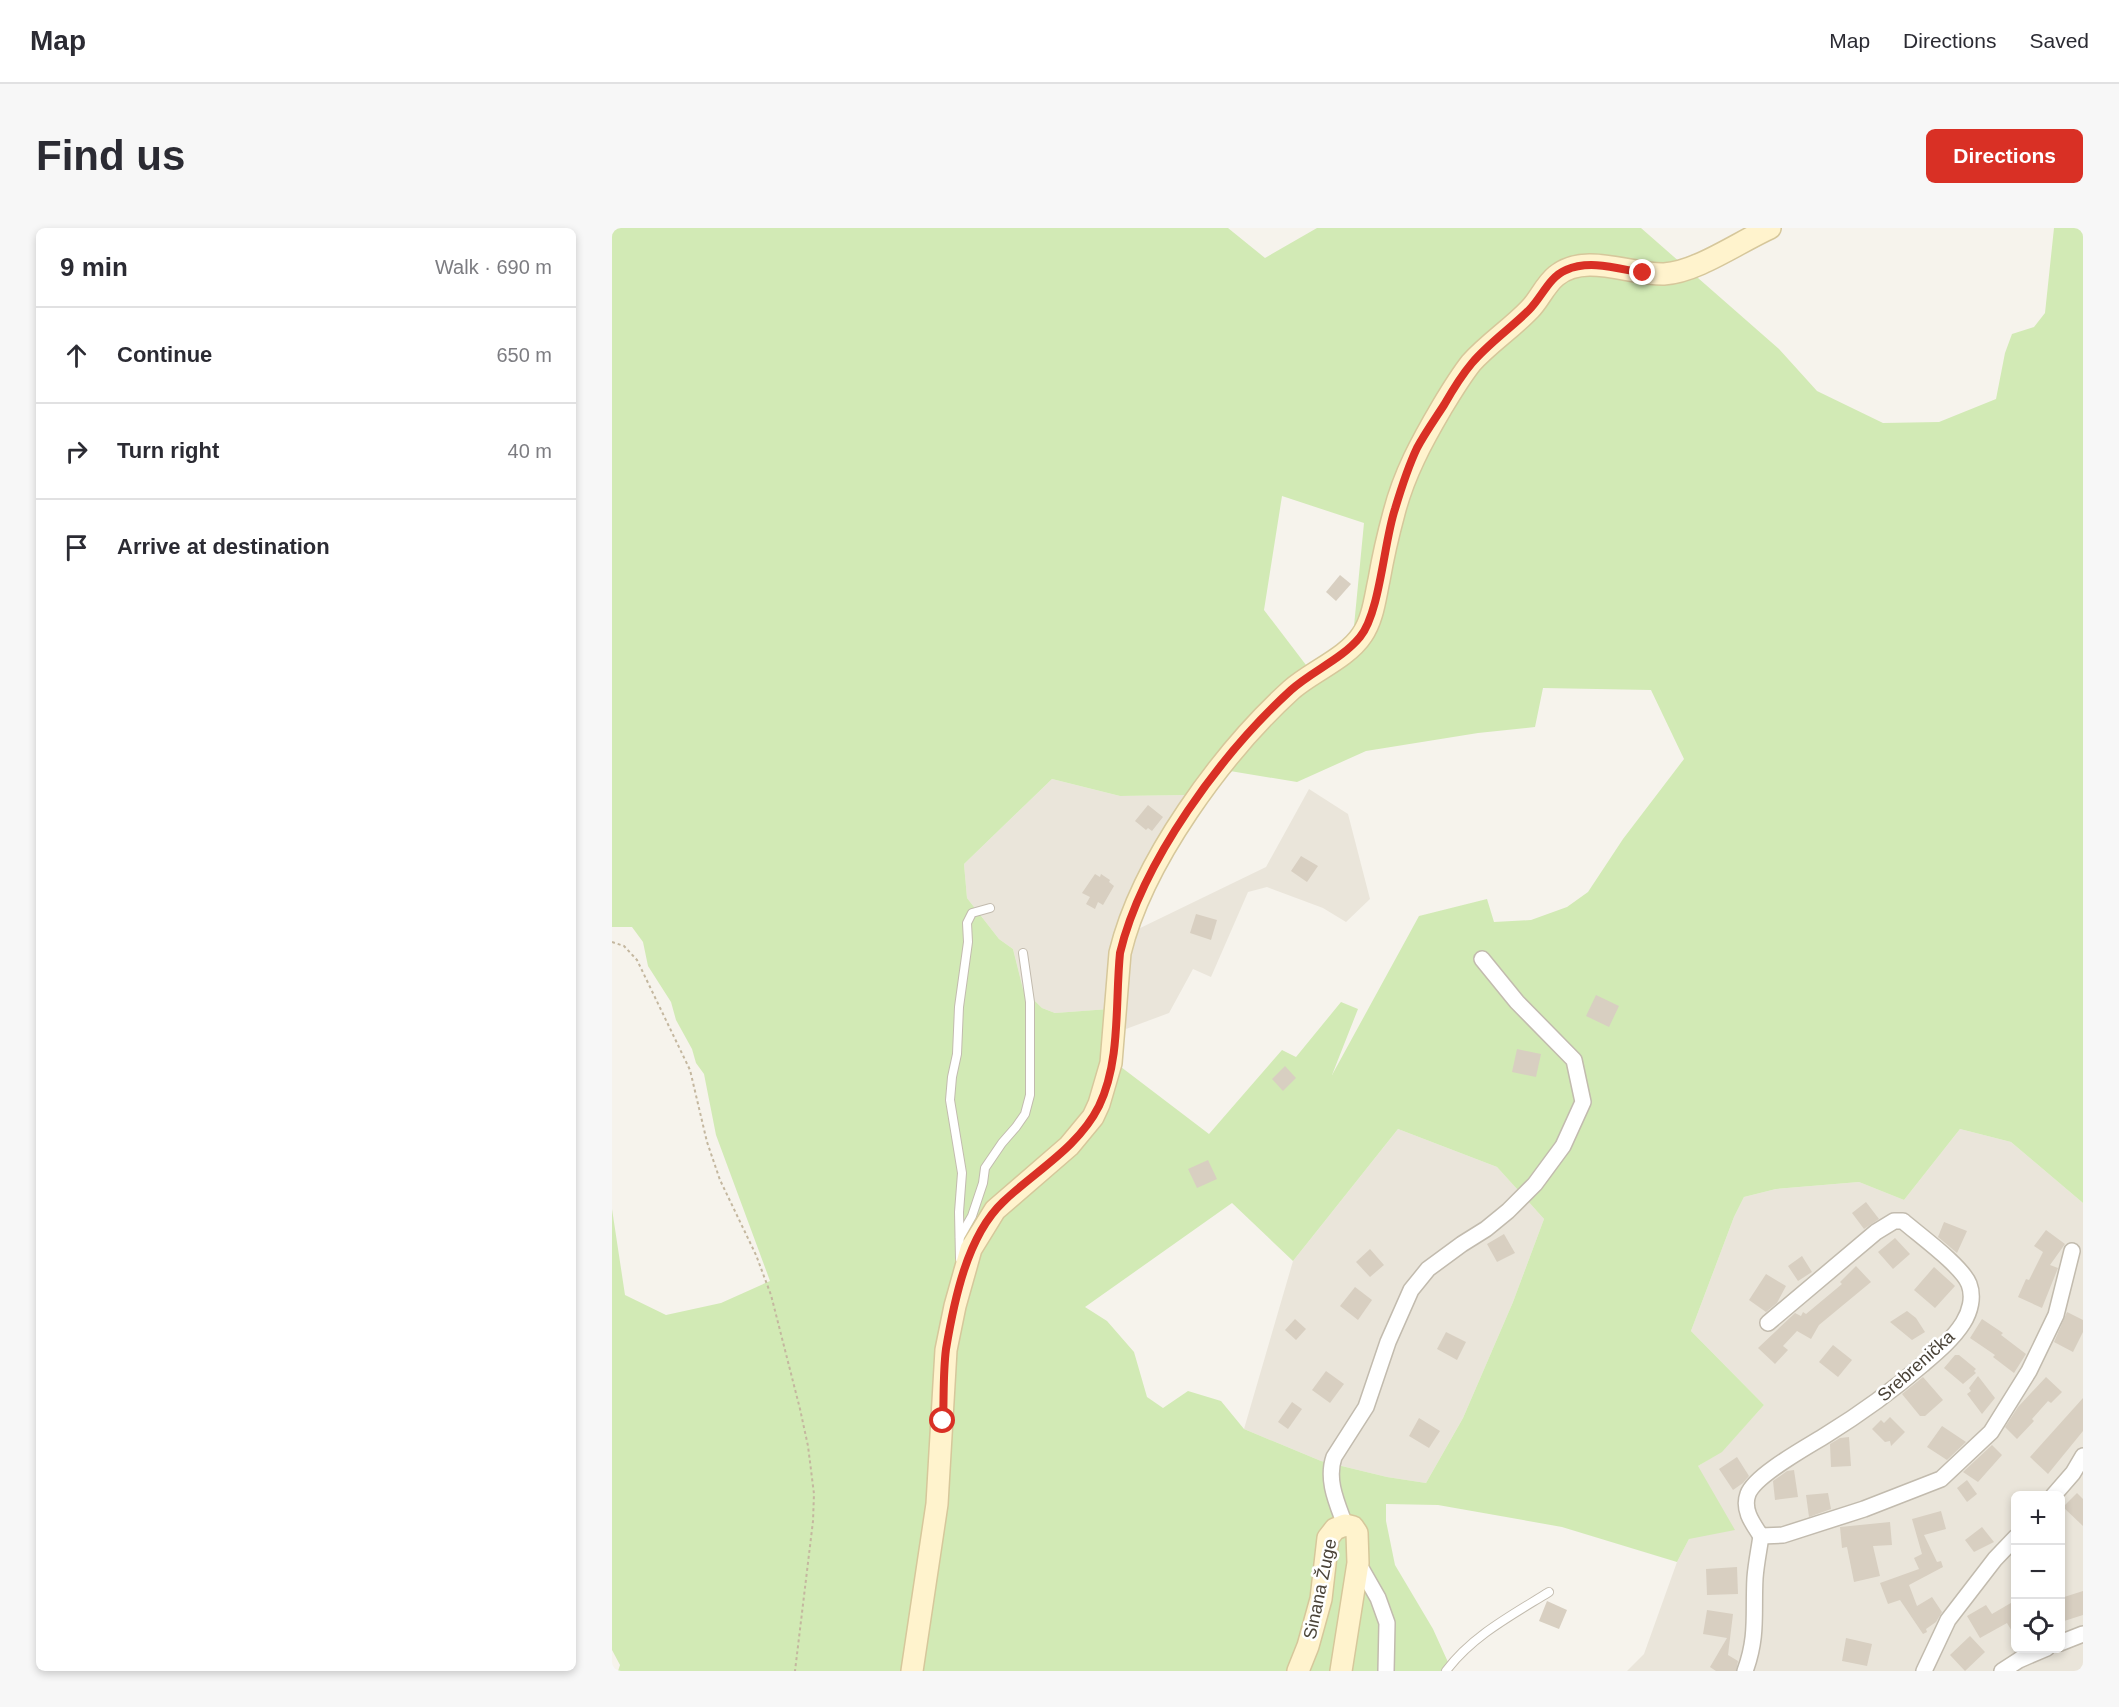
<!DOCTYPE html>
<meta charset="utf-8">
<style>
:root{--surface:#fff;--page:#f7f7f7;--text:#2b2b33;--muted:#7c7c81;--line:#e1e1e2;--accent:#d93025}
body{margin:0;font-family:Helvetica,sans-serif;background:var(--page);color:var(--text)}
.controls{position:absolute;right:18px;bottom:18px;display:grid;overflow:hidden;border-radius:9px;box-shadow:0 3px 9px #0003}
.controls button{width:54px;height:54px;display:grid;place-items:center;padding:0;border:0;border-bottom:2px solid var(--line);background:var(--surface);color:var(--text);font:30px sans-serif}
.stop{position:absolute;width:18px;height:18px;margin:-14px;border:4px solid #d93025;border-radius:50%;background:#fff}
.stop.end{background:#d93025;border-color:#fff;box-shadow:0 2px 6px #0008}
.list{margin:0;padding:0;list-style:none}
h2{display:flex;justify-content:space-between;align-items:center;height:78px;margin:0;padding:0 24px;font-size:26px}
h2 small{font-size:20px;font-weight:400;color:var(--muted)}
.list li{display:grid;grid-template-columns:39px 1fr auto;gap:18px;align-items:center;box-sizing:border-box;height:96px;padding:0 24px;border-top:2px solid var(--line)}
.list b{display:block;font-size:22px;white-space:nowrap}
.list em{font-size:20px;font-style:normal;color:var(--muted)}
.icon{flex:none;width:33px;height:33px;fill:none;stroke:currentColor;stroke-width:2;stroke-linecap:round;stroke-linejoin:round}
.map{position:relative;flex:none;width:1471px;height:1443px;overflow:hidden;border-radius:9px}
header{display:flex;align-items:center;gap:36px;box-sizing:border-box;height:84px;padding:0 30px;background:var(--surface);border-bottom:2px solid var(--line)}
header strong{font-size:28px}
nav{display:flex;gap:33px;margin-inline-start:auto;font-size:21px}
.intro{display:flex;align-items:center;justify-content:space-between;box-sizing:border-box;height:144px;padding:0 36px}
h1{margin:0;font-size:42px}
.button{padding:15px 27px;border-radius:9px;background:var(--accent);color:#fff;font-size:21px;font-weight:700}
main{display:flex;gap:36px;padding:0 36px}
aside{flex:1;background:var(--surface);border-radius:9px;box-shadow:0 3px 9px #0003}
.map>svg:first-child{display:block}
</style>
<header>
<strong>Map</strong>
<nav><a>Map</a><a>Directions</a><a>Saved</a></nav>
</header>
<div class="intro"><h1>Find us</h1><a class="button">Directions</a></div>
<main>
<aside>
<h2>9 min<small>Walk · 690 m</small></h2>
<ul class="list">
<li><svg class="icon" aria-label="ahead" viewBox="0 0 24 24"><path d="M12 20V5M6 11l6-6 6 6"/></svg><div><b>Continue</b></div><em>650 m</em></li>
<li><svg class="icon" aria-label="right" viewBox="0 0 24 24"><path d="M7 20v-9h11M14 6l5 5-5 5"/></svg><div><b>Turn right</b></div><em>40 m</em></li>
<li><svg class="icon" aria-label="arrive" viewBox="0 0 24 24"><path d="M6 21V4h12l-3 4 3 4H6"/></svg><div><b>Arrive at destination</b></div></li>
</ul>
</aside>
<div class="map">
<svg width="1471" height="1443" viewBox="0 0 1471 1443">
<rect width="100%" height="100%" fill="#f6f3ec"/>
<g fill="#eae5da" fill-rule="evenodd">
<path d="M 440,551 L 508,568 L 576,567 L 552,606 L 497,781 L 443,785 L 430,780 L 411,761 L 401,721 L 387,711 L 355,670 L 352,636 Z"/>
<path d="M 697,561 L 736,586 L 758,671 L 734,694 L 711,680 L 655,659 L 636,664 L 599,749 L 581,741 L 557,785 L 514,801 L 515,737 L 520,704 L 654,639 Z"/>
<path d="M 786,901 L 885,939 L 932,991 L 901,1074 L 851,1190 L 814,1255 L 775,1249 L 709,1233 L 632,1201 L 681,1033 Z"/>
<path d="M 1348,901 L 1399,914 L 1471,975 L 1471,1443 L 1015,1443 L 1032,1426 L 1065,1334 L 1077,1311 L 1086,1238 L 1110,1223 L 1152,1177 L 1079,1103 L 1122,989 L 1132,969 L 1164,961 L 1247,954 L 1292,972 ZM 1404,1268 L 1448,1268 L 1448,1420 L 1404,1420 Z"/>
</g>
<path fill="#d2eab5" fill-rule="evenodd" d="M 0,0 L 616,0 L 653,30 L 705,0 L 1029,0 L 1167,121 L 1205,163 L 1271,195 L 1327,194 L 1384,171 L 1393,125 L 1400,106 L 1422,99 L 1433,85 L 1442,0 L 1471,0 L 1471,975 L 1399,914 L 1348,901 L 1292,972 L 1247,954 L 1164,961 L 1132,969 L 1122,989 L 1079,1103 L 1152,1177 L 1110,1224 L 1086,1238 L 1123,1302 L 1077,1311 L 1065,1334 L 950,1299 L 826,1277 L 774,1276 L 774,1293 L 783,1337 L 821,1401 L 840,1443 L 6,1443 L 8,1437 L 0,1422 L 0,981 L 13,1067 L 54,1087 L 109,1075 L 158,1053 L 104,907 L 92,846 L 84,835 L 80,821 L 64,792 L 59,774 L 36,738 L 31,714 L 20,699 L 0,699 ZM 670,268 L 752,295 L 742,398 L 749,426 L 681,473 L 618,543 L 685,554 L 754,523 L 866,505 L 923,499 L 931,460 L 1039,462 L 1072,531 L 1011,611 L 976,664 L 955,679 L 919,692 L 882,694 L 875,671 L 807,688 L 720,847 L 746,781 L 729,774 L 684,829 L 670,822 L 597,906 L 509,839 L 498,872 L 497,781 L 443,785 L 430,780 L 411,761 L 401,721 L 387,711 L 355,670 L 352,636 L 440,551 L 508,568 L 576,567 C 612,521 648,472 694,437 L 652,382 ZM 786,901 L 885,939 L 932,991 L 901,1074 L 851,1190 L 814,1255 L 775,1249 L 709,1233 L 632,1201 L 609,1173 L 576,1163 L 551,1180 L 535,1169 L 522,1124 L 495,1093 L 473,1079 L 620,975 L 681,1033 Z"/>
<g fill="#d8cfc1">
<path d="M 728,347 L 739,356 L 724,373 L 714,364 Z"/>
<path d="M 536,577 L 551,589 L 540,603 L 536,600 L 534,602 L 523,593 Z"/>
<path d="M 689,628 L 706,638 L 695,654 L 679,643 Z"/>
<path d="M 483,646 L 488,649 L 489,646 L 498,652 L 497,654 L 502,658 L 491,677 L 486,674 L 483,681 L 474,676 L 478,669 L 470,665 Z"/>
<path d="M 584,686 L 605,692 L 599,712 L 578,705 Z"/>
<path d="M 984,767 L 1007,778 L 997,799 L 974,788 Z"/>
<path d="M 905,821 L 929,826 L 924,849 L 900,844 Z"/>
<path d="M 673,838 L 684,850 L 671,863 L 660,851 Z"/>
<path d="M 596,932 L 605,951 L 585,960 L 576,941 Z"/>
<path d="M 1254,974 L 1267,991 L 1252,1001 L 1240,985 Z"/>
<path d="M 1332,994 L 1355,1003 L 1345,1025 L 1326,1009 Z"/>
<path d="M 1434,1002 L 1453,1016 L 1438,1037 L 1446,1040 L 1430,1080 L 1406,1069 L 1414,1051 L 1417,1052 L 1431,1024 L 1422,1018 Z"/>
<path d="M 892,1006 L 903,1025 L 885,1034 L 875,1016 Z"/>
<path d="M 1283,1010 L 1298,1026 L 1281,1041 L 1266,1024 Z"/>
<path d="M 758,1021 L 772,1037 L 758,1049 L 744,1034 Z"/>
<path d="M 1190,1028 L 1200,1044 L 1186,1053 L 1176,1038 Z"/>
<path d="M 1244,1038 L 1259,1054 L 1207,1097 L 1199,1111 L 1185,1103 L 1171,1118 L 1176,1122 L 1163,1136 L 1146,1120 L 1183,1085 L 1189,1088 L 1191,1084 L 1194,1086 L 1230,1056 L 1228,1054 Z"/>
<path d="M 1322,1039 L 1343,1058 L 1323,1080 L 1302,1062 Z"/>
<path d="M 1154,1046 L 1174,1058 L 1165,1075 L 1154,1084 L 1137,1072 Z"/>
<path d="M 743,1059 L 760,1072 L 746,1092 L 728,1078 Z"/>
<path d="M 1295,1083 L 1304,1090 L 1313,1104 L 1300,1112 L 1278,1094 Z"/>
<path d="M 1455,1084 L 1471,1092 L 1471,1104 L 1461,1124 L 1442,1114 Z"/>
<path d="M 683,1091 L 694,1101 L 684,1112 L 673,1102 Z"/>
<path d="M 1370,1091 L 1391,1105 L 1389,1107 L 1414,1126 L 1402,1145 L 1381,1129 L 1383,1127 L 1358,1110 Z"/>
<path d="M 834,1104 L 854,1114 L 845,1132 L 825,1121 Z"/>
<path d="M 1221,1117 L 1240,1132 L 1226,1149 L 1207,1134 Z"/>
<path d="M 1343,1127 L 1347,1127 L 1364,1141 L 1362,1143 L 1364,1145 L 1351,1156 L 1332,1140 Z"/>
<path d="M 714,1143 L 732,1156 L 718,1175 L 700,1162 Z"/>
<path d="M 1366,1148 L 1383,1170 L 1370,1186 L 1355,1166 L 1359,1163 L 1357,1160 Z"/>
<path d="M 1311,1149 L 1331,1172 L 1313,1188 L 1308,1188 L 1290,1166 Z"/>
<path d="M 1434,1149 L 1450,1164 L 1439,1175 L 1436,1173 L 1420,1191 L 1422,1193 L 1405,1211 L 1393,1199 L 1406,1179 Z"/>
<path d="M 1471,1170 L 1471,1203 L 1436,1246 L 1418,1229 Z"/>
<path d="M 680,1174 L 690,1181 L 676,1201 L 666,1194 Z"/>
<path d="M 1278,1189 L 1293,1204 L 1279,1218 L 1278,1213 L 1273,1214 L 1260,1201 L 1269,1192 L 1272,1195 Z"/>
<path d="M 807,1190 L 828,1203 L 817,1220 L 797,1208 Z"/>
<path d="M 1330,1198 L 1354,1214 L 1335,1232 L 1315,1219 Z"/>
<path d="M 1237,1209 L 1239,1238 L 1219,1239 L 1218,1216 L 1228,1210 Z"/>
<path d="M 1380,1217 L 1390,1227 L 1366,1254 L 1351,1244 Z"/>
<path d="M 1125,1229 L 1137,1248 L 1131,1255 L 1121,1262 L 1107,1241 Z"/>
<path d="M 1182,1242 L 1186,1269 L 1163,1272 L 1161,1253 L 1175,1243 Z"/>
<path d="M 1355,1252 L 1365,1266 L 1355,1274 L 1345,1260 Z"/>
<path d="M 1216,1265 L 1219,1281 L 1197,1289 L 1194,1267 Z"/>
<path d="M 1465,1265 L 1471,1271 L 1471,1298 L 1451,1279 Z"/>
<path d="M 1329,1283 L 1334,1301 L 1312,1307 L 1325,1334 L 1329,1333 L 1331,1339 L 1297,1357 L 1305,1378 L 1320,1369 L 1330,1384 L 1324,1394 L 1314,1401 L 1315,1404 L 1311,1406 L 1288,1372 L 1276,1376 L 1268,1355 L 1307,1341 L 1302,1330 L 1310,1326 L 1300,1291 Z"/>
<path d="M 1278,1294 L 1280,1317 L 1261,1318 L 1268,1348 L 1242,1354 L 1235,1319 L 1230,1320 L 1228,1299 Z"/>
<path d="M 1370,1299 L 1382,1314 L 1362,1324 L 1353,1312 Z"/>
<path d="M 1125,1339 L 1126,1366 L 1095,1367 L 1094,1341 Z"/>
<path d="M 1471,1363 L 1471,1387 L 1449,1394 L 1449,1370 Z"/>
<path d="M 1404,1372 L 1404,1410 L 1395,1395 L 1368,1410 L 1355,1388 L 1374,1377 L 1380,1386 Z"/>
<path d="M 935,1373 L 955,1382 L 947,1401 L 927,1393 Z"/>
<path d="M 1095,1382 L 1121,1386 L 1116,1427 L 1126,1433 L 1124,1443 L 1104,1443 L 1098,1439 L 1115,1410 L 1091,1406 Z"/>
<path d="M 1358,1408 L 1373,1424 L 1353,1443 L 1338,1427 Z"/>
<path d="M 1234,1410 L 1260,1416 L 1255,1438 L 1230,1433 Z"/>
</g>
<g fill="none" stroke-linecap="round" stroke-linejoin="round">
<defs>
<g id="lane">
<path d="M 348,1009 L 360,988 L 371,955 L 373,940 L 390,915 L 404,899 L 413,886 L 418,867 L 418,774 L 411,725"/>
<path d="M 348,1031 L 347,984 L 350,945 L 338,872 L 340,849 L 345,826 L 347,779 L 356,714 L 355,695 L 360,685 L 378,680"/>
<path d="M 834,1443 C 860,1408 900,1387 937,1364"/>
</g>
<g id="street">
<path d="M 1156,1095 L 1264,1004 L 1282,993 L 1291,993 C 1307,1007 1350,1038 1357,1056 C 1362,1069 1358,1084 1351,1095 C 1341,1111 1324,1125 1310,1137 C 1280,1163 1248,1186 1214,1207 C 1195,1219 1143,1247 1136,1266 C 1130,1282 1141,1296 1149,1308 L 1171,1307 L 1252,1281 L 1329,1251 L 1379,1204 L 1417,1143 L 1444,1087 L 1460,1023"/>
<path d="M 1441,1268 L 1461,1245 L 1471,1228"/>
<path d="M 733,1297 C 725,1275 714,1252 722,1229 L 754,1179 L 776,1114 L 799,1062 L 816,1041 L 850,1016 L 874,1001 L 896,983 L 923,956 L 951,918 L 971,874 L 962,832 L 905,774 L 870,731"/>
<path d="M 746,1335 L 766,1370 L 775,1395 L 774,1443"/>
<path d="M 1448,1415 L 1471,1406"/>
<path d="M 1133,1443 C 1146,1408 1141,1385 1143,1350 C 1144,1336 1147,1322 1149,1308"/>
<path d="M 1312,1443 L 1336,1392 L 1383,1331 L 1404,1309"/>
<path d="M 1390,1443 L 1407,1432 L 1435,1420"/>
</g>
<g id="secondary">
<path d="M 300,1443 L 325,1276 L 334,1122 L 343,1078 L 359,1021 L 383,982 L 457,918 L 481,889 L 487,876 L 499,835 L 508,725 C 530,634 610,525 679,462 C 699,444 735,430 750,407 C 761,391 763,370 767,352 C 771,329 776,307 782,285 C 792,246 810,213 830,179 C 839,164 848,149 859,135 C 877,115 899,101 918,81 C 927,72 933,57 944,48 C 973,24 1018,47 1052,46 C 1085,44 1127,14 1158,0"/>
<path d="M 686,1443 L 696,1418 L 709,1371 L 716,1310 L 723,1301 L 733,1297 L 741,1299 L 745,1305 L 746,1335 L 729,1443"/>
</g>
</defs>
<use href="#lane" stroke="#c2bbae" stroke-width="10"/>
<use href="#street" stroke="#c2bbae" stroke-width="18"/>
<use href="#secondary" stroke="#d6c79b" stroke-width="24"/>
<path stroke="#c4b79f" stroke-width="2" stroke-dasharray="3 3" stroke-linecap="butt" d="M 0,714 L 12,718 L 25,732 L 78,842 L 95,914 L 108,952 L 144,1027 L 159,1067 L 188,1181 L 196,1218 L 202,1266 L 201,1293 L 183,1443"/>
<use href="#lane" stroke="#fff" stroke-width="8"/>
<use href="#street" stroke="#fff" stroke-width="15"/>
<use href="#secondary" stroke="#fff3cd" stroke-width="21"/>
</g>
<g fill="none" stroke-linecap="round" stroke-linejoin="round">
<path stroke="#d93025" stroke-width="8" d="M 331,1193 C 332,1170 331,1144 334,1121 C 342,1073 355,1008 391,974 C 423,943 466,920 487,878 C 509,832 503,775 508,725 C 530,633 610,525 679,462 C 700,443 730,431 748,409 C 768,385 772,313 783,281 C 789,261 796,239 805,220 C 813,205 823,191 832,177 C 840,163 849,148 860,135 C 877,115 899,100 917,82 C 930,69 937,49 954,42 C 978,31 1007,41 1031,45"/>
</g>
<g text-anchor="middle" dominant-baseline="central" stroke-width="5" stroke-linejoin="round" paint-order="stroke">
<g font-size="18" fill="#4b4439" stroke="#fff">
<text transform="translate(1304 1138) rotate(-42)">Srebrenička</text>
<text transform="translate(708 1361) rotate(-78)">Sinana Žuge</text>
</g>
</g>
</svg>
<div class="controls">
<button>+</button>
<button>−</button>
<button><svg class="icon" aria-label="locate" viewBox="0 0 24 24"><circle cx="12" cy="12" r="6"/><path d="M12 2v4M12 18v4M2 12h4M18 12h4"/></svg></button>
</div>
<div class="stop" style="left:331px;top:1193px"></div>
<div class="stop end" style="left:1031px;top:45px"></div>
</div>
</main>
